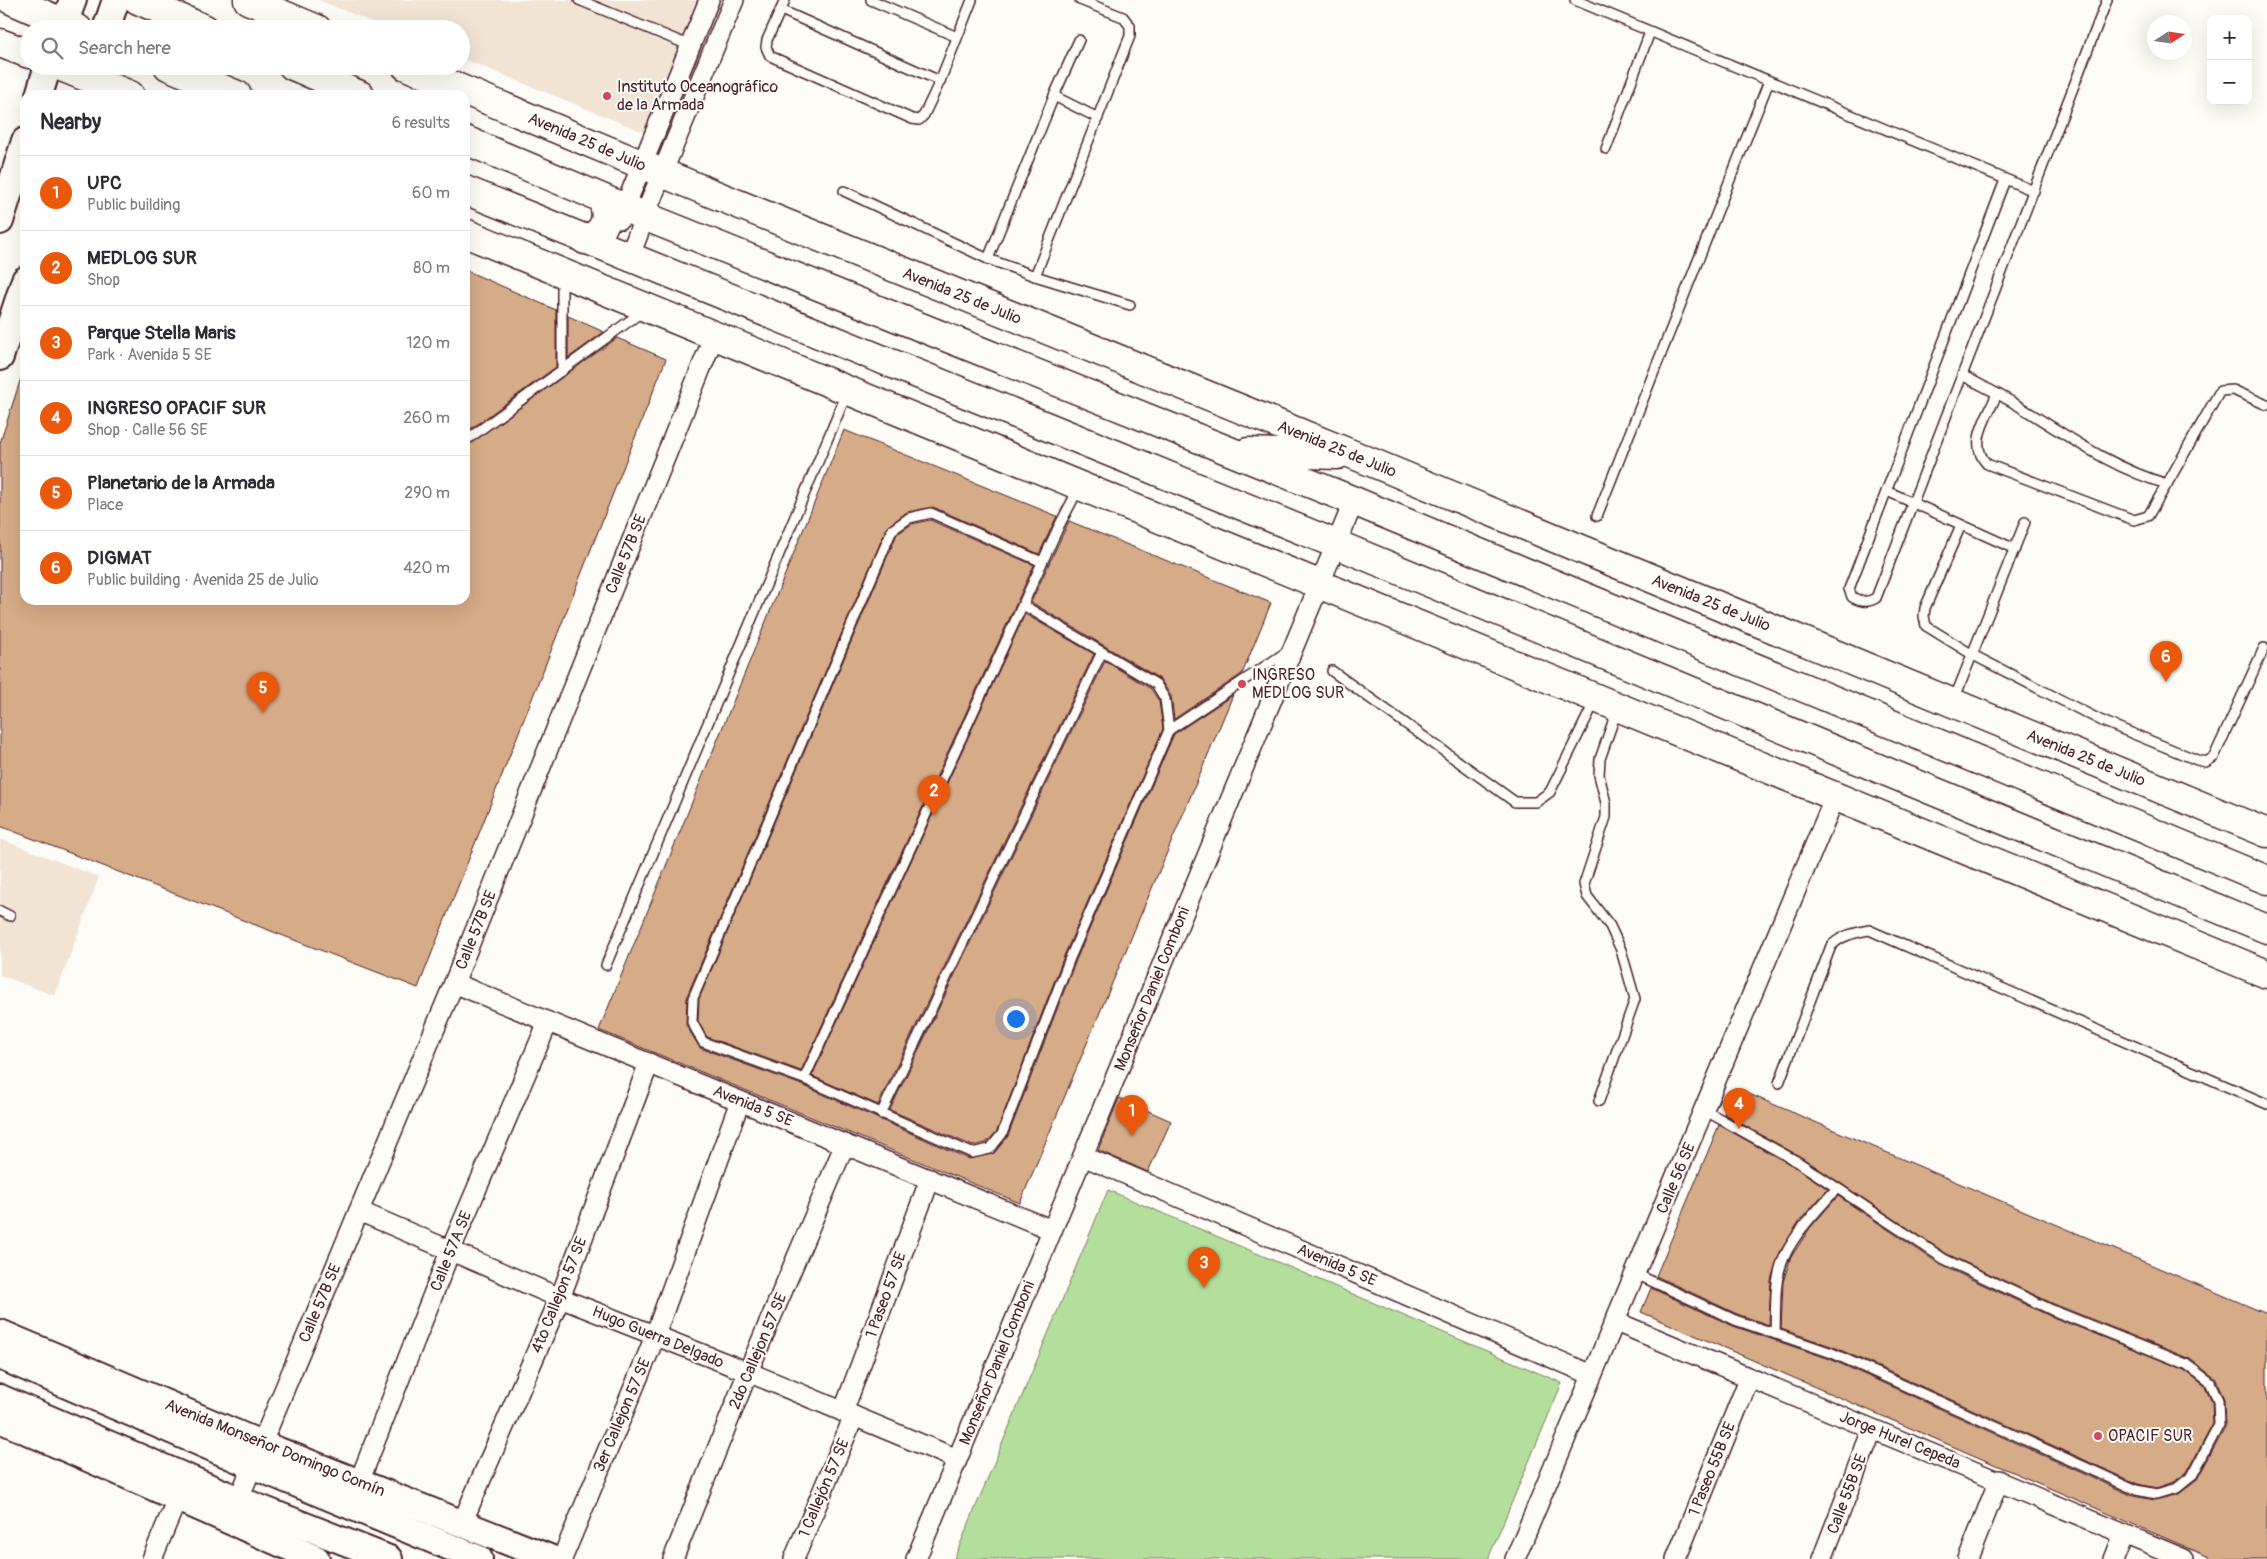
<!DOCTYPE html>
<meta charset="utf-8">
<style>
:root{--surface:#fff;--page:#f2f2f3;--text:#2b2b33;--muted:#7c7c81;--line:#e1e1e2;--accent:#ea580c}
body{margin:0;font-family:Pangolin,sans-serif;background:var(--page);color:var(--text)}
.controls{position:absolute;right:15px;top:15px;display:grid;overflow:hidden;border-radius:10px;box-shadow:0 5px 20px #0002}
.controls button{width:45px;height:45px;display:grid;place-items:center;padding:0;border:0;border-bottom:1px solid var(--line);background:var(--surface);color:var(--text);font:25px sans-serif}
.compass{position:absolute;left:2147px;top:15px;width:45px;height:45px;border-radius:50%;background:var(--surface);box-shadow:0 5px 20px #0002;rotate:78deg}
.you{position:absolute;left:1015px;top:1018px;width:18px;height:18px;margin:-12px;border:4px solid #fff;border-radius:50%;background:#1a73e8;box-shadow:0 0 0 8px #1a73e833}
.badge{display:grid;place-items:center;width:32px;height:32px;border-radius:50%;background:var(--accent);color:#fff;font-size:16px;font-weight:700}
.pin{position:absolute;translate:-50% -41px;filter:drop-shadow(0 1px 2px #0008)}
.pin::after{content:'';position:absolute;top:26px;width:18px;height:15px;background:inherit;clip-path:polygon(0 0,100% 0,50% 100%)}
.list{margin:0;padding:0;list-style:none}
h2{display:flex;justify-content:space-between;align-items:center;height:65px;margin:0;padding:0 20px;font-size:21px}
h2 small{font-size:16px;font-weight:400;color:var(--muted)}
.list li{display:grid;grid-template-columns:32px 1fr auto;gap:15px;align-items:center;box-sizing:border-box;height:75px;padding:0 20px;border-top:1px solid var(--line)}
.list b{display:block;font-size:19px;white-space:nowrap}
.list p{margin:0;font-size:16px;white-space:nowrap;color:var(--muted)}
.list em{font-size:16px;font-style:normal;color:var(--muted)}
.icon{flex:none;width:28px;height:28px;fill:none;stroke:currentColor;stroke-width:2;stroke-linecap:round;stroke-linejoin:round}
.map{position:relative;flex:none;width:2267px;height:1559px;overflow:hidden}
.search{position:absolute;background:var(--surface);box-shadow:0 5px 20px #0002;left:20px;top:20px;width:450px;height:55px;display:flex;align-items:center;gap:12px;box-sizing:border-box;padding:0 18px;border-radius:28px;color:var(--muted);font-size:19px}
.panel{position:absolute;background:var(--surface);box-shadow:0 5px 20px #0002;left:20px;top:90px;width:450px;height:515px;border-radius:15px}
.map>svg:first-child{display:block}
</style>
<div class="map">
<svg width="2267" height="1559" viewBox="0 0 2267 1559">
<rect width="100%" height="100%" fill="#fdfcf7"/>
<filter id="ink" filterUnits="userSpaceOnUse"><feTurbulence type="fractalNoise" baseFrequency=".02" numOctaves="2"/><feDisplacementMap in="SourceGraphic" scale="10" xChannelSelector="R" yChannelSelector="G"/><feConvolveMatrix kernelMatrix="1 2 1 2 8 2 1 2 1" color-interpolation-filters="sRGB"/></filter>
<g filter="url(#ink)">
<g fill="#f1e4d5">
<path d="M 318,0 L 697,0 L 646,133 L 461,58 L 461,29 L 389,29 Z"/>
<path d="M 0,839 L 99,877 L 55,996 L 0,975 Z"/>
</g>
<path fill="#b4de9c" stroke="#7f7e64" d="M 1108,1190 L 1562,1383 L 1488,1559 L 954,1559 Z"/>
<g fill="#d6ab87" stroke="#4a1f2b">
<path d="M 465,270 L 556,310 L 556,367 L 465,433 Z"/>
<path d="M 568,316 L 604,332 L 568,358 Z"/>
<path d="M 617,338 L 666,359 L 418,988 L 0,826 L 0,443 L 22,375 L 25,375 L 25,600 L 465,600 L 465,447 Z"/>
<path d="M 844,430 L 1057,516 L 1039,554 L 933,507 L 907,512 L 887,527 L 687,996 L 686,1025 L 700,1048 L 802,1085 L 969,1159 L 994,1153 L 1008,1136 L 1076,960 L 1174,734 L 1233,695 L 1020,1203 L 599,1030 Z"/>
<path d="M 930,520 L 1034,565 L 801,1071 L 707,1037 L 698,1021 L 699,999 L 897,534 L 912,524 Z"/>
<path d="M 1069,521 L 1271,603 L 1242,674 L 1174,719 L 1171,696 L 1160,679 L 1031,602 Z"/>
<path d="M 1025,614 L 1094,654 L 878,1105 L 812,1076 Z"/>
<path d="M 1105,661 L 1151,689 L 1159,701 L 1163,729 L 1064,956 L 997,1131 L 986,1143 L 973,1146 L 890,1110 Z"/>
<path d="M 1735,1088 L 2267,1314 L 2267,1559 L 2214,1559 L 1641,1312 L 1651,1288 L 1733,1326 L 1830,1359 L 2133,1496 L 2155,1500 L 2179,1494 L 2196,1481 L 2225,1428 L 2224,1399 L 2216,1379 L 2190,1359 L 2054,1304 L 1947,1254 L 1801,1157 L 1724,1114 Z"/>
<path d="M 1119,1098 L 1171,1121 L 1148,1172 L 1098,1150 Z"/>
<path d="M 1719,1125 L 1795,1167 L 1828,1189 L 1800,1220 L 1780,1252 L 1771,1280 L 1769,1325 L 1737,1314 L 1656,1276 Z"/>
<path d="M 1838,1196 L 1941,1265 L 2050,1316 L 2183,1369 L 2205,1386 L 2212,1401 L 2213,1424 L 2187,1472 L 2174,1482 L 2156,1488 L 2138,1484 L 1834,1347 L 1781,1329 L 1783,1282 L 1791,1257 L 1810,1228 Z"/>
</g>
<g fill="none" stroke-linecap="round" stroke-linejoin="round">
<defs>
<g id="service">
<path d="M 579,0 L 691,46"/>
<path d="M 785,0 L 767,40 L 766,47 L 770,56 L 912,119 L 919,120 L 924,115 L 940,81 L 972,0"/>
<path d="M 871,0 L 957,37"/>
<path d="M 1080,0 L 1123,17 L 1130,26 L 1130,36 L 1035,276 L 1130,305"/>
<path d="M 1575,0 L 2034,191"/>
<path d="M 781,10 L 940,81"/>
<path d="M 1054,96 L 1098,118"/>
<path d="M 1606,149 L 1650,32"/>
<path d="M 2005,180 L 1849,589 L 1852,597 C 1861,602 1867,603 1876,598 L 2107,0"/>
<path d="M 844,191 L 988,259 L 1035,276"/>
<path d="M 988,259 L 1054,96 L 1079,40"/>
<path d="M 562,371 L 562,276"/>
<path d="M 1962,375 C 1982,386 2003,396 2022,408 C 2069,437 2114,469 2167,484 L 2220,391 L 2233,390 L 2267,405"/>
<path d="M 1997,394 C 1988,416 1967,443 1987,464 L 2134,520 L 2148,516 L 2167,484"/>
<path d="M 465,441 L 643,311"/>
<path d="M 1887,491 L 2015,549"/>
<path d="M 1597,516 L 1769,81"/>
<path d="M 1961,525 L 1925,608 L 1924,616 L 1926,626 L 1973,655 L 2102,721 L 2197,760 L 2206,762 L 2214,757 L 2264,648"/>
<path d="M 1023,605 L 1156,684 L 1165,699 L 1169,730 L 1070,958 L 1002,1134 L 990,1149 L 972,1153 L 804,1079 L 703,1042 L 692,1022 L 693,998 L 892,530 L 909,518 L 931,513 L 1042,562"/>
<path d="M 1332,671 L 1515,802 L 1536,802 L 1550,792 L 1595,701"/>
<path d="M 1954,700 L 2025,522"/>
<path d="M 1169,730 L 1288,651"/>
<path d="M 0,911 L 10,916"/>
<path d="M 606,965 L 847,393"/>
<path d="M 804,1079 L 1059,526 L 1079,488"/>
<path d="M 1779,1083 L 1831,946 C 1842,935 1854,933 1869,930 L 2267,1104"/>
<path d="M 1599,1101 L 1635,999 L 1621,950 L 1610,926 L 1587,896 L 1584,884 L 1606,817 L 1606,803 L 1599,775 L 1600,759 L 1617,710"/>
<path d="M 881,1114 L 1102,652"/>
<path d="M 1636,1274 L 1735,1320 L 1832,1353 L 2136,1490 L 2156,1494 L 2177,1488 L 2192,1476 L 2219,1425 L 2218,1400 L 2210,1382 L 2186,1364 L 2052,1310 L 1944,1259 L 1798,1162 L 1704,1110"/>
<path d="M 1775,1334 C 1776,1312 1774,1286 1781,1265 C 1791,1236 1817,1211 1837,1188"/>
</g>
<g id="minor">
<path d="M 620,219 L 709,0"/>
<path d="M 629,258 L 653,195 L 734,0"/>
<path d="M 454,983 L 1052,1230"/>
<path d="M 1083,1156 L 1592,1375"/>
<path d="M 359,1211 L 560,1298 L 748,1372 L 957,1459"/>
<path d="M 1616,1322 L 2184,1559"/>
<path d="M 843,1412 L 930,1179"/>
<path d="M 359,1482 L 451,1249 L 548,1022"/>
<path d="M 234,1510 L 454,983 L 714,336"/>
<path d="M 462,1523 L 560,1298 L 649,1063"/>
<path d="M 152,1559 L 177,1499"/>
<path d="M 562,1559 L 650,1349 L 740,1101"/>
<path d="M 673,1559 L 748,1372 L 845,1144"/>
<path d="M 794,1559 L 854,1416"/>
<path d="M 916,1559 L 1354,501"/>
<path d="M 1515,1559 L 1835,797"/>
<path d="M 1676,1559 L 1749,1379"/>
<path d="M 1822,1559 L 1872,1430"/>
<path d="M 1968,1559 L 1999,1480"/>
<path d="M 2114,1559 L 2124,1534"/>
</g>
<g id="secondary">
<path d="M 62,29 L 73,0"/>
<path d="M 106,29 L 116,0"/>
<path d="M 39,95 L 48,66"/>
<path d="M 0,221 L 25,141"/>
<path d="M 0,357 L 25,280"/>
<path d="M 0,1333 L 261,1444 L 552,1559"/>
<path d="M 0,1356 L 252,1465 L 479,1559"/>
<path d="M 0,1398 L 239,1500 L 389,1559"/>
<path d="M 0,1419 L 316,1559"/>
</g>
<g id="primary">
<path d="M 11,0 L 78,29"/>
<path d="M 138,0 L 205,29"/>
<path d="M 248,0 L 317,29"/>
<path d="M 0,43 L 29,54"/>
<path d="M 59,66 L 130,95"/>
<path d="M 168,66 L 237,95"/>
<path d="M 293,66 L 360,95"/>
<path d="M 406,66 L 662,173 L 1354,455 L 2267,833"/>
<path d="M 465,140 L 644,216 L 1354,501 L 2267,880"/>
<path d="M 465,190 L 1336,544 L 2267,929"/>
<path d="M 465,233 L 2267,974"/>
<path d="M 585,240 C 605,233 611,217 601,198"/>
<path d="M 1248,452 L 1337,455"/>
</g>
</defs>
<use href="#service" stroke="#4a1f2b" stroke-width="12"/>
<use href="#minor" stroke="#4a1f2b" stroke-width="22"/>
<use href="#secondary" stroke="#4a1f2b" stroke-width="30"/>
<use href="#primary" stroke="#4a1f2b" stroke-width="31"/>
<use href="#service" stroke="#fdfcf7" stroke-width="9"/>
<use href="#minor" stroke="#fdfcf7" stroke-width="19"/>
<use href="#secondary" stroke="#fdfcf7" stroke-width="26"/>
<use href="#primary" stroke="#fdfcf7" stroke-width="28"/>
</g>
</g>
<g fill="#d1495b" stroke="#fdfcf7" stroke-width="2">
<circle cx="607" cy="96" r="5"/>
<circle cx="1242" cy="684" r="5"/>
<circle cx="2098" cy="1436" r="5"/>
</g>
<g text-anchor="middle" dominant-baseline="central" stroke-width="4" stroke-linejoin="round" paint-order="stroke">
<g font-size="16" fill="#4a1f2b" stroke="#fdfcf7" text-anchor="start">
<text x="617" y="87">Instituto Oceanográfico<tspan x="617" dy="18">de la Armada</tspan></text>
<text x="1252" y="675">INGRESO<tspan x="1252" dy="18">MEDLOG SUR</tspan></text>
<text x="2108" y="1436">OPACIF SUR</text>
</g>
<g font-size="16" fill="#4a1f2b" stroke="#fdfcf7">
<text transform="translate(587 142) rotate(23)">Avenida 25 de Julio</text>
<text transform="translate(962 296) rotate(22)">Avenida 25 de Julio</text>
<text transform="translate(1337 449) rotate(22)">Avenida 25 de Julio</text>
<text transform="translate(626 554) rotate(-68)">Calle 57B SE</text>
<text transform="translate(1711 603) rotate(22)">Avenida 25 de Julio</text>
<text transform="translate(2086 758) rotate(22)">Avenida 25 de Julio</text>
<text transform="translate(476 930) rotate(-68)">Calle 57B SE</text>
<text transform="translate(1152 989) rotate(-68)">Monseñor Daniel Comboni</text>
<text transform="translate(753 1106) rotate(22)">Avenida 5 SE</text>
<text transform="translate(1676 1178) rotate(-67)">Calle 56 SE</text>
<text transform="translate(451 1251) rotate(-68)">Calle 57A SE</text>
<text transform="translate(1337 1265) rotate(23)">Avenida 5 SE</text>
<text transform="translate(559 1295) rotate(-68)">4to Callejon 57 SE</text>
<text transform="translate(886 1295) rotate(-70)">1 Paseo 57 SE</text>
<text transform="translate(320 1303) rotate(-67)">Calle 57B SE</text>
<text transform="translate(658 1337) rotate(22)">Hugo Guerra Delgado</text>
<text transform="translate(758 1351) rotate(-67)">2do Callejon 57 SE</text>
<text transform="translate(997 1363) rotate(-68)">Monseñor Daniel Comboni</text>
<text transform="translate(622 1415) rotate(-67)">3er Callejon 57 SE</text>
<text transform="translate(1900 1440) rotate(22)">Jorge Hurel Cepeda</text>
<text transform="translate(275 1448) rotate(22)">Avenida Monseñor Domingo Comín</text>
<text transform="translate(1712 1469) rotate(-68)">1 Paseo 55B SE</text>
<text transform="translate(824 1488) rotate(-67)">1 Callejón 57 SE</text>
<text transform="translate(1847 1494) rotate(-69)">Calle 55B SE</text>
</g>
</g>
</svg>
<div class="controls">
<button>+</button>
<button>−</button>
</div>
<svg class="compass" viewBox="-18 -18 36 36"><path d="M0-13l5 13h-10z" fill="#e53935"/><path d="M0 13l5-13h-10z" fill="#7c7c81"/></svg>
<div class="you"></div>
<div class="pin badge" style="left:1132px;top:1136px">1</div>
<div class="pin badge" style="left:934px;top:816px">2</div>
<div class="pin badge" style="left:1204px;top:1288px">3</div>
<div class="pin badge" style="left:1739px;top:1129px">4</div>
<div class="pin badge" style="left:263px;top:713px">5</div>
<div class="pin badge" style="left:2166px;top:682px">6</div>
<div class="search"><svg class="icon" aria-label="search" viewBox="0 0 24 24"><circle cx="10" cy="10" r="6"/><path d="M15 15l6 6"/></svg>Search here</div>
<section class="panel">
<h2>Nearby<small>6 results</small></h2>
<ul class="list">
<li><span class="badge">1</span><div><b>UPC</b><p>Public building</p></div><em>60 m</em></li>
<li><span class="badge">2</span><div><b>MEDLOG SUR</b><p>Shop</p></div><em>80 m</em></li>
<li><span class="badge">3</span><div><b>Parque Stella Maris</b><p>Park · Avenida 5 SE</p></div><em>120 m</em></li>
<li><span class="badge">4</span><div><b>INGRESO OPACIF SUR</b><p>Shop · Calle 56 SE</p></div><em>260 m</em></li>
<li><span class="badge">5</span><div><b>Planetario de la Armada</b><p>Place</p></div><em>290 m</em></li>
<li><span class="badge">6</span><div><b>DIGMAT</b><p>Public building · Avenida 25 de Julio</p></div><em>420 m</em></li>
</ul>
</section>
</div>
